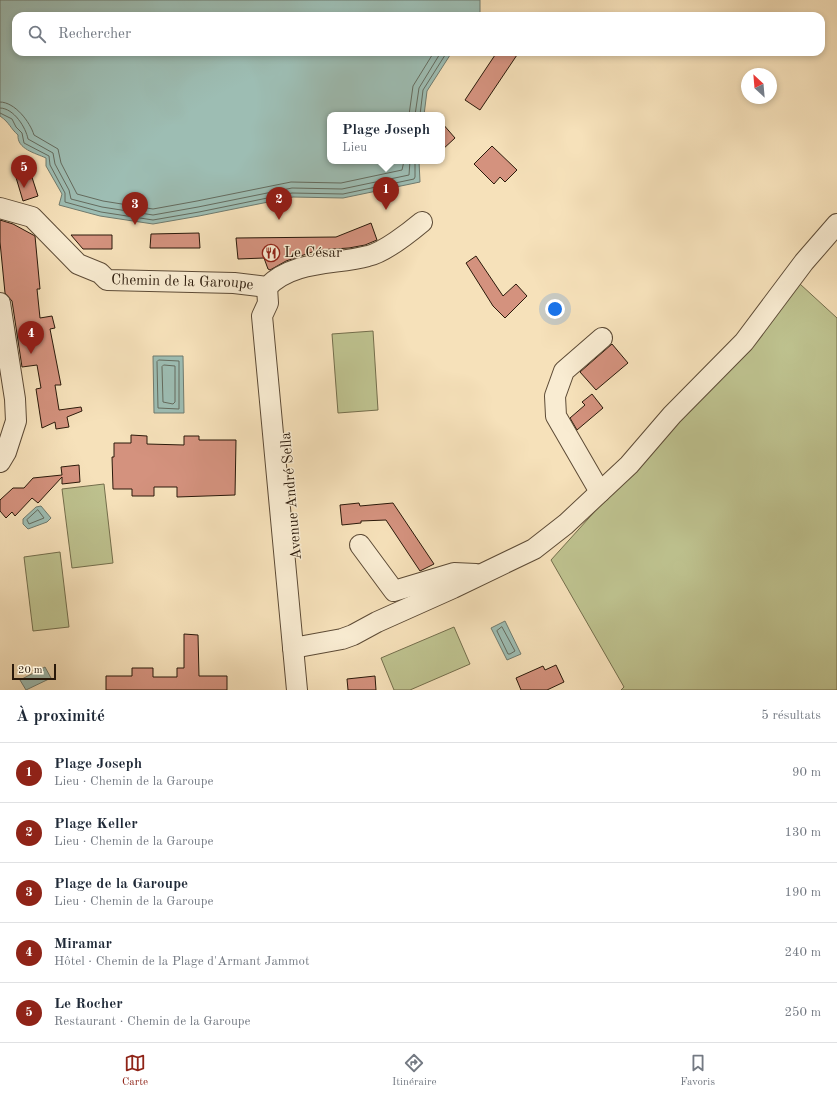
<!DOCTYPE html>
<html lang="fr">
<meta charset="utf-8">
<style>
:root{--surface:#fff;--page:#f2f2f3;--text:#1f2937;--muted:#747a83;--line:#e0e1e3;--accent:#8f2418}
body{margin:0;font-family:"Old Standard TT",serif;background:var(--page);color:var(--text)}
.compass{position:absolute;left:741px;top:68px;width:36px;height:36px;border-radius:50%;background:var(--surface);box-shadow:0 2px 6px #0003;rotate:334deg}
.scale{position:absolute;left:12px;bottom:10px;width:44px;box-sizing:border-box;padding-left:4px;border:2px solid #2a190a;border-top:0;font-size:11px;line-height:14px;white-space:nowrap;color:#2a190a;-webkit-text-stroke:3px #f9ecd2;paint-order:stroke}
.you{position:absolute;left:555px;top:309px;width:14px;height:14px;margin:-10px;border:3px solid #fff;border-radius:50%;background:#1a73e8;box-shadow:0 0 0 6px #1a73e833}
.badge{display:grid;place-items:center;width:26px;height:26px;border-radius:50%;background:var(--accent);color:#fff;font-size:13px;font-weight:700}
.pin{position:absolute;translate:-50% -33px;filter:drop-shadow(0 1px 2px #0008)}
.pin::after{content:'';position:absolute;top:21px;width:14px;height:12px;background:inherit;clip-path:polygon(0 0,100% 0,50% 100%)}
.popup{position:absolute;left:327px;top:112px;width:118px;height:52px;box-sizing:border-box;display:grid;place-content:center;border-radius:8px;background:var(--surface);filter:drop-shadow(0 1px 3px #0005);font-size:13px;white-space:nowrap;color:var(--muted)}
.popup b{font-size:15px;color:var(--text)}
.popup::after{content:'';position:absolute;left:50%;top:100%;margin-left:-8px;border:8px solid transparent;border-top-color:var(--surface)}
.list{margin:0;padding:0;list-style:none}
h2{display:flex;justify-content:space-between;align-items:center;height:52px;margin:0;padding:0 16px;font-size:17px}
h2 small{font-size:13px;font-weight:400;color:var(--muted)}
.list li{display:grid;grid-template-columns:26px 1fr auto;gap:12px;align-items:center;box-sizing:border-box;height:60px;padding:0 16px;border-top:1px solid var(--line)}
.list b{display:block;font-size:15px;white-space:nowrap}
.list p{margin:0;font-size:13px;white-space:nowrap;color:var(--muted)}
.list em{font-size:13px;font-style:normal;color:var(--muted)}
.icon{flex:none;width:22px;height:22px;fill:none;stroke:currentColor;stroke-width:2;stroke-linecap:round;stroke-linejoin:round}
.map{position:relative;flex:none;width:837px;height:690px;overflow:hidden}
.search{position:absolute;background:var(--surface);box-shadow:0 2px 6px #0003;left:12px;right:12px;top:12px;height:44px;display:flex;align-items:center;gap:10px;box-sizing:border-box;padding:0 14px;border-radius:12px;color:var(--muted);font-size:15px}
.sheet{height:352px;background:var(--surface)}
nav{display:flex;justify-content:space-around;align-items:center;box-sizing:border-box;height:56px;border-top:1px solid var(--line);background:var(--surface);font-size:11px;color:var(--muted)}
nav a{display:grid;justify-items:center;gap:2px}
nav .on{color:var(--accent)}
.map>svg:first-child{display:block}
</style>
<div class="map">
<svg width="837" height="690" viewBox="0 0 837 690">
<rect width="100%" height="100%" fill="#f6e1ba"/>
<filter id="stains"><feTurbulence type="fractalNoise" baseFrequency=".005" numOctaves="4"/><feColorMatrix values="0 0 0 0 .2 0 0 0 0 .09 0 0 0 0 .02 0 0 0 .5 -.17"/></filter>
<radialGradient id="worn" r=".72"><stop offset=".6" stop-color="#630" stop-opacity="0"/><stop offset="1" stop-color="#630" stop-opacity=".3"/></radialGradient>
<g fill="#bec28f" stroke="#746e4c">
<path d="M 800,284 L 837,318 L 837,690 L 621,690 L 624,687 L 551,560 Z"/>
<path d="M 373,331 L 378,410 L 338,413 L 332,334 Z"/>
<path d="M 104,484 L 113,563 L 72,568 L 62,489 Z"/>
<path d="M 60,552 L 69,627 L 33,631 L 24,557 Z"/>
<path d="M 454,627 L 470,664 L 410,690 L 394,690 L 381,658 Z"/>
</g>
<g fill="#9dbdb3" stroke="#6f7b6f">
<path d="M 0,0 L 480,0 L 480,14 L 478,16 L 16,16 L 16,52 L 452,52 L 427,91 L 424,115 L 330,115 L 330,161 L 419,161 L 420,182 L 343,198 L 293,197 L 199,216 L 153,224 L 100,216 L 59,205 L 62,194 L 46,166 L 46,158 C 35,153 17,149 18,135 C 10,128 10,123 0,116 Z"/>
<path d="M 153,356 L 183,356 L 184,413 L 154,413 Z"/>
<path d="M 41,506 L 51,518 L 47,522 L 28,529 L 23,524 L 23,519 L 36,507 Z"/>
<path d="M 505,621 L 521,654 L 507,660 L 491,628 Z"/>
<path d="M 45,667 L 51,678 L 26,690 L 20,680 Z"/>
</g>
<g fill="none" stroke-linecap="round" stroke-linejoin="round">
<g stroke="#646b5e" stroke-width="1">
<path d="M 0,102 C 15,102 30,122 34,135 L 58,149 L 61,163 L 77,194 L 103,201 L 153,209 L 197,201 L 291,182 L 341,183 L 402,170 L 404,161"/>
<path d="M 0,108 C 14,108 26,128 28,139 L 53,153 L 55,164 L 69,190 L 71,199 L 102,207 L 153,215 L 198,207 L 292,188 L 342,189 L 409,175 L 410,161"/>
<path d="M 0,113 L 12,119 L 16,127 L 22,133 L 24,143 L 49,156 L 50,165 L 65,193 L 65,202 L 101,212 L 153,220 L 199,212 L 292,193 L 343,194 L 414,179 L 415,177 L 415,161"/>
<path d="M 409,115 L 413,86 L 434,52"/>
<path d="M 415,115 L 419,88 L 441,52"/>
<path d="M 420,115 L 423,90 L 447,52"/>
<path d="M 159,360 L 179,361 L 179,409 L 158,408 L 157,362 Z"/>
<path d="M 164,365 L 175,366 L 175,402 L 173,404 L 163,402 L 162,367 Z"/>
<path d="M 38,510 L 44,518 L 29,524 L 27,520 Z"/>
<path d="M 502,627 L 515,651 L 510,654 L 508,654 L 497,631 Z"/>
</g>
</g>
<g fill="#d4927e" stroke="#2a190a">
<path d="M 497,52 L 519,52 L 480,110 L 465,100 Z"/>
<path d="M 442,123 L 455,138 L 442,150 Z"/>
<path d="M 492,146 L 517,170 L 505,182 L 500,177 L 494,184 L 474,164 Z"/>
<path d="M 29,168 L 38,196 L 23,201 L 15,174 Z"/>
<path d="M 0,220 L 13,224 L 35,236 L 40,289 L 37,289 L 40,318 L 52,316 L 55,328 L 50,329 L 61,385 L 55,385 L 59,410 L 81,407 L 82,411 L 67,417 L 69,427 L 56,429 L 55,422 L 42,428 L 36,389 L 41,388 L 37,365 L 22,367 L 12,301 L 5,293 L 0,242 Z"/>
<path d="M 371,223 L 377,240 L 365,245 L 349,248 L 318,250 L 286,261 L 270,270 L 268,269 L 264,258 L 238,259 L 236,238 L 336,237 Z"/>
<path d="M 199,233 L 200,248 L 150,248 L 151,234 Z"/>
<path d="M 71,235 L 112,235 L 112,249 L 83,249 Z"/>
<path d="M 476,256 L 503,296 L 516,284 L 527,296 L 505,318 L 493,306 L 466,263 Z"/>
<path d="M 612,344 L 628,363 L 596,390 L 580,372 Z"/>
<path d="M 592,394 L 603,408 L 577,430 L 570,418 L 585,405 L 582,402 Z"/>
<path d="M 131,435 L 147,436 L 147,444 L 184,445 L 184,436 L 199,436 L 199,440 L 236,440 L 235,495 L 177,497 L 177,487 L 154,487 L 154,496 L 132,496 L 132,489 L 113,489 L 112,457 L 114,457 L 114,443 L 131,443 Z"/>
<path d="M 79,465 L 80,482 L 62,484 L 62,477 L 38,503 L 32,498 L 15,516 L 12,512 L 6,518 L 0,511 L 0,500 L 13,488 L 24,488 L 33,478 L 62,475 L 61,467 Z"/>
<path d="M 359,503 L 360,506 L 393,503 L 434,564 L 420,571 L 386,520 L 361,521 L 361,523 L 342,525 L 340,505 Z"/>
<path d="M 184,634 L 198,635 L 199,676 L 227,676 L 227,690 L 106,690 L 106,676 L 132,676 L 132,668 L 153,668 L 153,677 L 177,677 L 177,668 L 184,668 Z"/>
<path d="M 556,665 L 564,682 L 547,690 L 521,690 L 516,678 L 543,666 L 545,670 Z"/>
<path d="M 375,676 L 376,690 L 348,690 L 347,679 Z"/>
</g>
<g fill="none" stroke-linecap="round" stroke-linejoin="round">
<defs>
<g id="minor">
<path id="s1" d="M 0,208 L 32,217 L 78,264 L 100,273 L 107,280 L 234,283 L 267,287 C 294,260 334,265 368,256 C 383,253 410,232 422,222"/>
<path d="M 267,287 L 268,303 L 262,316 L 297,690"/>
<path d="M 0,303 L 15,399 L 16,421 L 6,452 L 0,462"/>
<path d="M 600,492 L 556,416 L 555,396 L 564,371 L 602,338"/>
<path d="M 360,545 L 394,591 L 454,573 L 476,574"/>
<path d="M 293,648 L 342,639 L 353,635 L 377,622 L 453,588 L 534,549 L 566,524 L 629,465 L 672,415 L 744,342 L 804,262 L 837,224"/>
</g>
</defs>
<use href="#minor" stroke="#5d4b36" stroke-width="22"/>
<use href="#minor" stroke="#f9ecd2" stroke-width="20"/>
</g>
<defs>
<symbol id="restaurant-ring" viewBox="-11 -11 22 22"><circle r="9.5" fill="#f9ecd2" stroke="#8f2418" stroke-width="1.5"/><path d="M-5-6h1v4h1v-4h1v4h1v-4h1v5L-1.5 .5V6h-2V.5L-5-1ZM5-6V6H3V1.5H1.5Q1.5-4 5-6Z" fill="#8f2418"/></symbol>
</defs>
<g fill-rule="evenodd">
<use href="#restaurant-ring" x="261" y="243" width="20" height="20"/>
</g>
<g text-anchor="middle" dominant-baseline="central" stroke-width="3" stroke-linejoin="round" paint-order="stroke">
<g font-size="15" fill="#2a190a" stroke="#f9ecd2" text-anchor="start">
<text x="284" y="253">Le César</text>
</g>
<g font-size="15" fill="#2a190a" stroke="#f9ecd2">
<text stroke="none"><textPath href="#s1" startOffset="208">Chemin de la Garoupe</textPath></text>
<text transform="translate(292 496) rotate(-95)">Avenue André Sella</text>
</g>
</g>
<rect width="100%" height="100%" filter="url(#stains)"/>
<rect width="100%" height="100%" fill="url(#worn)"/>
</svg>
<svg class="compass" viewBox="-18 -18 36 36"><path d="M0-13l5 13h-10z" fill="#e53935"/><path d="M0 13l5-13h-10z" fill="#747a83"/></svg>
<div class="scale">20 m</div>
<div class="you"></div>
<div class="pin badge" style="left:386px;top:210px">1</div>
<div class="popup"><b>Plage Joseph</b>Lieu</div>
<div class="pin badge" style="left:279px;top:220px">2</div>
<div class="pin badge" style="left:135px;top:225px">3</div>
<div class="pin badge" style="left:31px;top:354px">4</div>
<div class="pin badge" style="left:24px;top:188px">5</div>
<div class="search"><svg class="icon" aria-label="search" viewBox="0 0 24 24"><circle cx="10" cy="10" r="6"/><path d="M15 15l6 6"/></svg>Rechercher</div>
</div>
<section class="sheet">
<h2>À proximité<small>5 résultats</small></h2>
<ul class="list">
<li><span class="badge">1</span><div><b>Plage Joseph</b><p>Lieu · Chemin de la Garoupe</p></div><em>90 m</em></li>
<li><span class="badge">2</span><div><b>Plage Keller</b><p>Lieu · Chemin de la Garoupe</p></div><em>130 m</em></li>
<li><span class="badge">3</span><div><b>Plage de la Garoupe</b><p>Lieu · Chemin de la Garoupe</p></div><em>190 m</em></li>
<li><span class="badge">4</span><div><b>Miramar</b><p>Hôtel · Chemin de la Plage d'Armant Jammot</p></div><em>240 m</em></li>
<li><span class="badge">5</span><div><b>Le Rocher</b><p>Restaurant · Chemin de la Garoupe</p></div><em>250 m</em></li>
</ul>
</section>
<nav>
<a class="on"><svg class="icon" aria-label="map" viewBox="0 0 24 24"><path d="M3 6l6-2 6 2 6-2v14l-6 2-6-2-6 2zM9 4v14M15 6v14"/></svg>Carte</a>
<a><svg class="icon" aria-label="directions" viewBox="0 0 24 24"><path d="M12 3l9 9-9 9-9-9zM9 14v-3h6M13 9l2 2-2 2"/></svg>Itinéraire</a>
<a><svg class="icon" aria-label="saved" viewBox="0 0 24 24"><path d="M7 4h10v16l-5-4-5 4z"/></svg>Favoris</a>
</nav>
